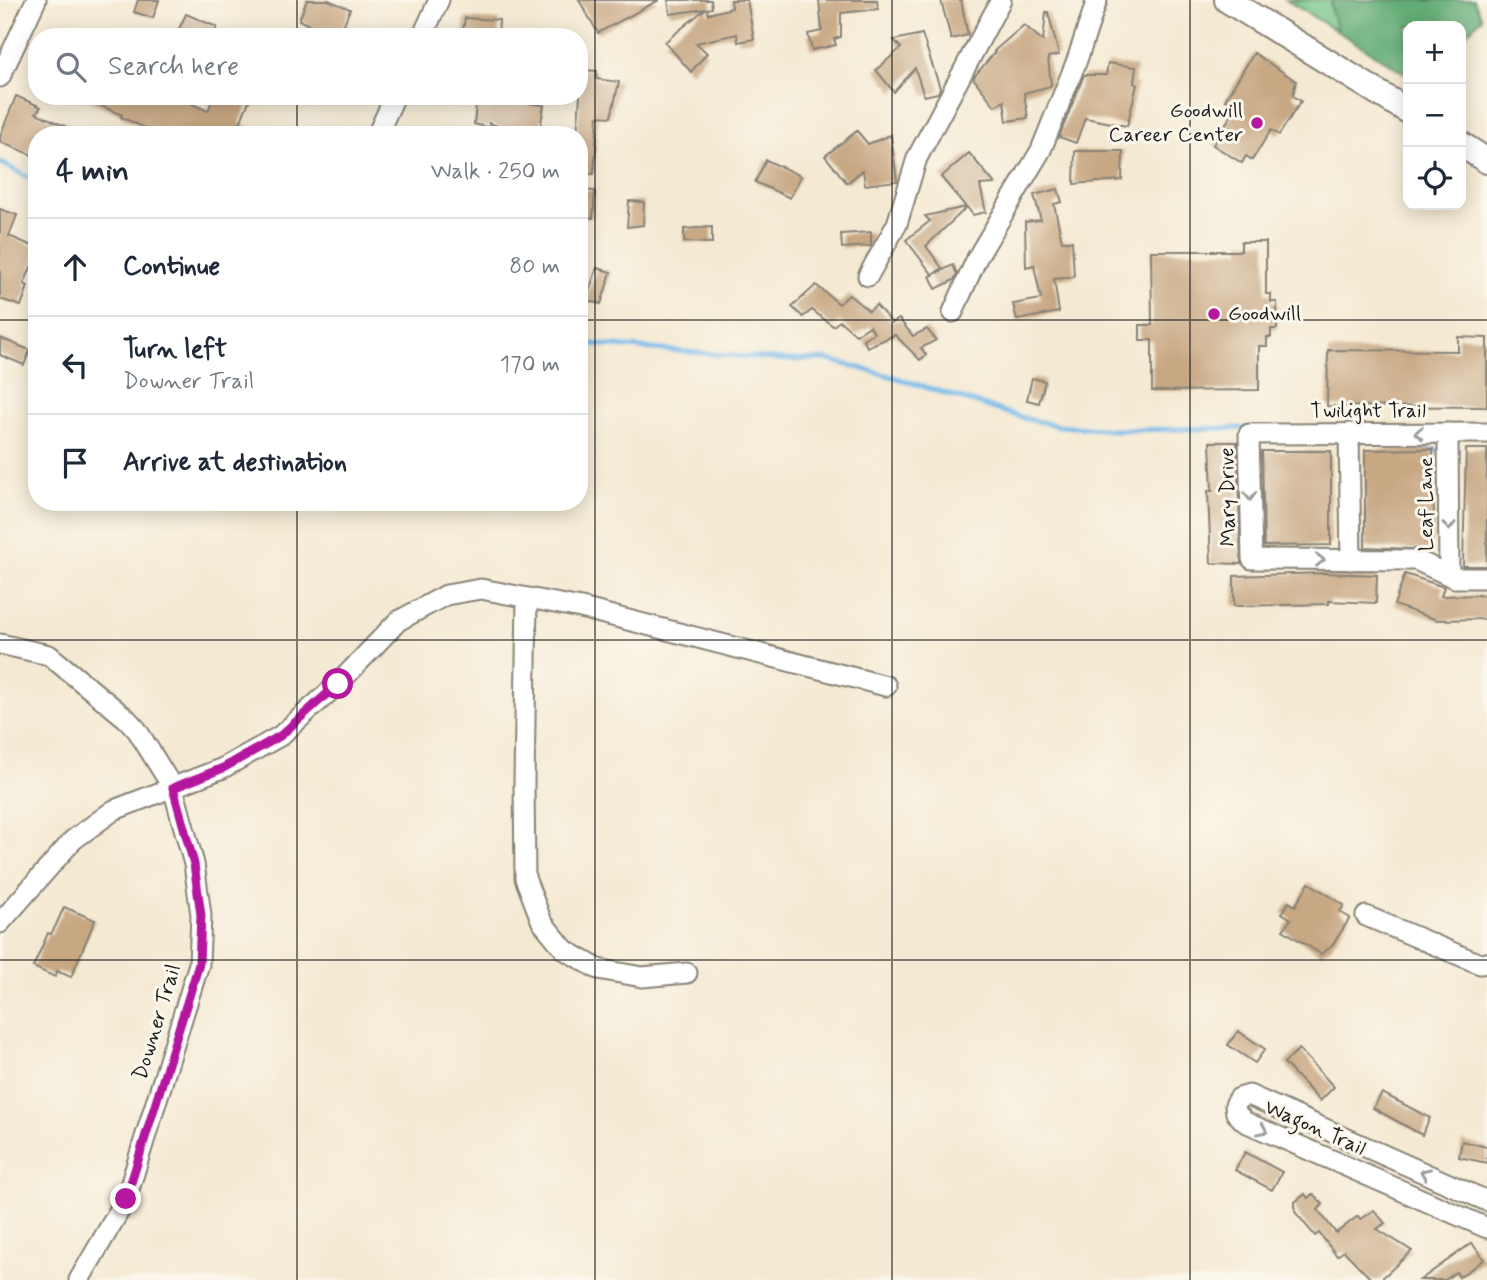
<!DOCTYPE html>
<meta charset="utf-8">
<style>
:root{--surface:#fff;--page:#f6f6f7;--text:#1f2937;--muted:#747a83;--line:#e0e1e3}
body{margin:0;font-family:Mynerve,sans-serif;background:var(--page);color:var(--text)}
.controls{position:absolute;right:21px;top:21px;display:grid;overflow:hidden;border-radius:14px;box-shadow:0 4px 18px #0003}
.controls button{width:63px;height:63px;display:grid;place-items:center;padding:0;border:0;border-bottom:2px solid var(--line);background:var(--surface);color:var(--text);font:35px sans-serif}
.stop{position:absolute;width:21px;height:21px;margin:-16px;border:5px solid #b5179e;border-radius:50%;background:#fff}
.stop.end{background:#b5179e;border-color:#fff;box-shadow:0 2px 7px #0008}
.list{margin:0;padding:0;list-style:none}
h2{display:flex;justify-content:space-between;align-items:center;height:91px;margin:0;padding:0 28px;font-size:30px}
h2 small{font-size:23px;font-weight:400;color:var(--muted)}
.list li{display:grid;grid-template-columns:46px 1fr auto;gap:21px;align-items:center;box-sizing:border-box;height:98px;padding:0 28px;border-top:2px solid var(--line)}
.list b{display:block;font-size:26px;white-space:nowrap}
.list p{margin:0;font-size:23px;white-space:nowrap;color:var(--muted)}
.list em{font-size:23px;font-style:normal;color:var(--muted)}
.icon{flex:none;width:38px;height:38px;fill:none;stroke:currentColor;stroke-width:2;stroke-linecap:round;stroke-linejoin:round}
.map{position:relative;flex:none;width:1487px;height:1280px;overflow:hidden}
.search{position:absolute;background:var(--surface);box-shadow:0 4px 18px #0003;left:28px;top:28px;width:560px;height:77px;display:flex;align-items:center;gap:18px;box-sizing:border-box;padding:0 24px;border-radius:28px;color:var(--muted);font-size:26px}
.panel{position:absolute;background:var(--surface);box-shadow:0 4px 18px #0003;left:28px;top:126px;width:560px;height:385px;border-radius:28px}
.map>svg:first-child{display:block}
</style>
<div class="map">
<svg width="1487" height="1280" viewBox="0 0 1487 1280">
<rect width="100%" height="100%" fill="#fbf7ec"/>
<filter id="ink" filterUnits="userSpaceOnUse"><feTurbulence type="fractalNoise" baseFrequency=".0143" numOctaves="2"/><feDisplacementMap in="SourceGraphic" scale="14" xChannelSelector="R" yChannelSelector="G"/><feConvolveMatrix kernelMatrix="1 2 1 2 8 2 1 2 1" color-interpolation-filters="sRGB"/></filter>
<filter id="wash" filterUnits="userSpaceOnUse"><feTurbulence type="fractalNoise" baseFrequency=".00686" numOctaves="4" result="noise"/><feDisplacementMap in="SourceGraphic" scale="28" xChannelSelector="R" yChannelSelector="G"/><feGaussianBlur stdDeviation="1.57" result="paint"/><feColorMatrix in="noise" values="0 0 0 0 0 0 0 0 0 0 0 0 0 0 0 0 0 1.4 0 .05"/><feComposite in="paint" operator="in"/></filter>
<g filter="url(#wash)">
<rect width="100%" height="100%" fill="#f4e9d2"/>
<path fill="#78c889" stroke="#4a7252" stroke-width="2" d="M 1286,0 L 1332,0 L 1331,8 L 1337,31 Z"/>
<path fill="#62ac75" stroke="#3f6448" stroke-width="2" d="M 1332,0 L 1474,0 L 1482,18 L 1461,39 L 1461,26 L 1408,26 L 1408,75 L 1337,31 L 1331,8 Z"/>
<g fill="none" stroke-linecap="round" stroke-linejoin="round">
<g stroke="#73b7e9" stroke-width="5">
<path d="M 0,162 L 37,182"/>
<path d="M 579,343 L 787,360 L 825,359 L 890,376 L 1027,419 L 1060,426 L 1115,430 L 1248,428"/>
<path d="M 1390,442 L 1443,452"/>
</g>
</g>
<g id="blocks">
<g fill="#c8a783">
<path d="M 138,0 L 159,0 L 153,18 L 134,12 Z"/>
<path d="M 307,0 L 328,0 L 350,9 L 339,37 L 304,37 L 309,25 L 299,20 Z"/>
<path d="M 579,0 L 659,0 L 598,33 Z"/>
<path d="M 668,0 L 711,0 L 712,8 L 707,9 L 708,14 L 732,8 L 731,0 L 747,0 L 754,39 L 738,42 L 737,34 L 696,43 L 707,53 L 691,72 L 665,42 L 705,9 L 670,14 Z"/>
<path d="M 819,0 L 877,0 L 878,9 L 841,13 L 841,37 L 834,39 L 836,45 L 812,50 L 808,34 L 822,31 Z"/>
<path d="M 941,0 L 961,0 L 968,35 L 951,39 Z"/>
<path d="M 1046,12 L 1048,12 L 1059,55 L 1048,57 L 1051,86 L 1024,93 L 1028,118 L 1007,121 L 1004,101 L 995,106 L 973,78 L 995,52 L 994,51 L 1024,25 L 1043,41 Z"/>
<path d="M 186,14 L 217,27 L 213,37 L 198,37 L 179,29 Z"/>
<path d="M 465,18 L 499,20 L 498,37 L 462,37 Z"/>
<path d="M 922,34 L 940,88 L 938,93 L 924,96 L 915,68 L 894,92 L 876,70 L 901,48 L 894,40 Z"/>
<path d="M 1254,53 L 1296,81 L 1293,96 L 1301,101 L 1279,135 L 1271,130 L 1252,160 L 1246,156 L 1242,163 L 1213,145 L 1236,107 L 1225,100 Z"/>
<path d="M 1108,63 L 1136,67 L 1134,83 L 1137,85 L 1127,126 L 1085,118 L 1076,143 L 1059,137 L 1084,75 L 1106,75 Z"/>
<path d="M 582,70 L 597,71 L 596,79 L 619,82 L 611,117 L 598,116 L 594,174 L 579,173 L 579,135 L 577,135 Z"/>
<path d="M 16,96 L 41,107 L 36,113 L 84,135 L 37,135 L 37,157 L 0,142 L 0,136 Z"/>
<path d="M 79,96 L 174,96 L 208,111 L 214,96 L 251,96 L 240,123 L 266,135 L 160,135 L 121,117 L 122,115 Z"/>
<path d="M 477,96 L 491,96 L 491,102 L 518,102 L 544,105 L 539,135 L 522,135 L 489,123 L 489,128 L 474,124 Z"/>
<path d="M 857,131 L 868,144 L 891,135 L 897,181 L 865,185 L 863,170 L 847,183 L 825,156 Z"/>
<path d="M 1075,151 L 1123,151 L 1122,180 L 1074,184 Z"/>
<path d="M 969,153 L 995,184 L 980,185 L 986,212 L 973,215 L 967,207 L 926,246 L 942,268 L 933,275 L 906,240 L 930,221 L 925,216 L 966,207 L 941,177 Z"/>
<path d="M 766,160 L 801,176 L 790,198 L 755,182 Z"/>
<path d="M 1058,189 L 1062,202 L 1054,204 L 1062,241 L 1072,241 L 1074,277 L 1054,279 L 1059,312 L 1017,320 L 1013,304 L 1041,299 L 1034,265 L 1026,267 L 1025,222 L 1041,220 L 1034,195 Z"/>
<path d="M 582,190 L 595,191 L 593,218 L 580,217 Z"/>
<path d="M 629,201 L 644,202 L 643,225 L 627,227 Z"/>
<path d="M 0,209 L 17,215 L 9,236 L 37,248 L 37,253 L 24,284 L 28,286 L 21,306 L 0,299 Z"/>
<path d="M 712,227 L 712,243 L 684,242 L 684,229 Z"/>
<path d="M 871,232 L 871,246 L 842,248 L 841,234 Z"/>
<path d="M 1241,242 L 1266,242 L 1266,294 L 1271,294 L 1271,302 L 1277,302 L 1277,329 L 1271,329 L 1271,337 L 1267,337 L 1267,346 L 1259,346 L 1259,390 L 1152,391 L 1152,340 L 1140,340 L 1140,325 L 1152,325 L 1151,251 L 1241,251 Z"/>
<path d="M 953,265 L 957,274 L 954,280 L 936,289 L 930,276 Z"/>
<path d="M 597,268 L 611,272 L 601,304 L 586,300 Z"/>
<path d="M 816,285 L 839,304 L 849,295 L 869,311 L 876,305 L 892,323 L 899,319 L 913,336 L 927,329 L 936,340 L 921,348 L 926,355 L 920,360 L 895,335 L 867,347 L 863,339 L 874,333 L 870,326 L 856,335 L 840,321 L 833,326 L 812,310 L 803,317 L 792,307 Z"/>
<path d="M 1458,337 L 1487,338 L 1487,407 L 1327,406 L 1328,350 L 1458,351 Z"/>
<path d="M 0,338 L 30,350 L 24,365 L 0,355 Z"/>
<path d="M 1032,378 L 1045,381 L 1039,403 L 1027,400 Z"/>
<path d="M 1210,442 L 1237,442 L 1241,564 L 1211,563 L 1208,491 L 1212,491 Z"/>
<path d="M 1433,449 L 1434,526 L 1431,550 L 1365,547 L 1365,450 Z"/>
<path d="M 1466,449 L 1487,449 L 1487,566 L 1463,566 Z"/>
<path d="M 1262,451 L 1331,451 L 1331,545 L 1264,546 Z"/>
<path d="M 1324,573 L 1377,575 L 1376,603 L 1329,601 L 1329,604 L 1234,606 L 1234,576 Z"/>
<path d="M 1405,574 L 1444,587 L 1441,596 L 1487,595 L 1487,619 L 1437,620 L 1394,605 Z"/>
<path d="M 1309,883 L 1344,905 L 1340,912 L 1350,918 L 1331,947 L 1321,954 L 1283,930 L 1291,919 L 1282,913 L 1289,902 L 1295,906 Z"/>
<path d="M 64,907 L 95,920 L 71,977 L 57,971 L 55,977 L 33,967 L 48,933 L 51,934 L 56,925 Z"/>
<path d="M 1238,1031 L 1265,1049 L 1255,1063 L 1228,1045 Z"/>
<path d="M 1299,1049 L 1334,1087 L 1320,1101 L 1284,1063 Z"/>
<path d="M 1382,1093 L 1430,1118 L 1422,1135 L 1373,1108 Z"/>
<path d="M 1462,1141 L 1487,1147 L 1487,1163 L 1459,1157 Z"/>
<path d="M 1245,1152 L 1282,1172 L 1272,1190 L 1235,1170 Z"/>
<path d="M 1305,1194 L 1308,1198 L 1313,1194 L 1323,1204 L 1318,1210 L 1336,1233 L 1358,1216 L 1360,1219 L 1374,1210 L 1385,1223 L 1377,1229 L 1412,1251 L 1380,1280 L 1372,1280 L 1344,1251 L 1337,1256 L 1319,1233 L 1315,1236 L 1295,1212 L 1295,1202 Z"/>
<path d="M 1472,1243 L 1484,1260 L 1459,1277 L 1456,1272 L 1445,1280 L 1420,1280 Z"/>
</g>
</g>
</g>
<g filter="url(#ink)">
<use href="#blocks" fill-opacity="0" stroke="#888277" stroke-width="2"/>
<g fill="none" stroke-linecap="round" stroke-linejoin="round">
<defs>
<g id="minor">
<path d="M 422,37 L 439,0"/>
<path d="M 0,77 L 36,0"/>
<path d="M 377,135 L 395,96"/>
<path d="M 868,276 L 897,224 L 917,158 L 1001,0"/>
<path d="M 953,312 L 977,258 L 1041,150 L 1077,60 L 1097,0"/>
<path d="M 1349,433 L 1351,560"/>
<path d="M 1448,433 L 1449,575"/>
<path d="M 1487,433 L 1249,434 L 1252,559 L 1416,560 L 1455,578 L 1487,578"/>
<path d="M 527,599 L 524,783 L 525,878 L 542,922 L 565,950 L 598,969 L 642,977 L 687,973"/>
<path d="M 0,644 L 49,655 L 127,719 L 137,730 L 173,788 L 194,864 L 201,915 L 199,964 L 126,1199 L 79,1280"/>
<path d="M 1366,916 L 1480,964 L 1487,963"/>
<path d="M 0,923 L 73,840 L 114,810 L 223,768 L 280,736 L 338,684 L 398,621 L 446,595 L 481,589 L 581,608 L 886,686"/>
<path d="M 1487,1201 L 1249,1095 L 1239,1098 L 1235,1105 L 1236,1113 L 1245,1122 L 1487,1228"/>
</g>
<g id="major">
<path d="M 1227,0 L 1408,111"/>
<path d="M 1461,144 L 1487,161"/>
</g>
</defs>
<use href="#minor" stroke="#888277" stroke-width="23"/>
<use href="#major" stroke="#888277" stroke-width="28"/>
<use href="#minor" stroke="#fff" stroke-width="19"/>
<use href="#major" stroke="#fff" stroke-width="24"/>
</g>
<defs><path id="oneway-chevron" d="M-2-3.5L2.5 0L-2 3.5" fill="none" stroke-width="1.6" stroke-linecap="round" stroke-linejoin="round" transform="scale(1.75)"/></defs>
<g stroke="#999">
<use href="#oneway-chevron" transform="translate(1419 433) rotate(180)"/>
<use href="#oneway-chevron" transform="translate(1250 496) rotate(89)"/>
<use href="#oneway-chevron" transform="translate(1449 526) rotate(90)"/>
<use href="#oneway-chevron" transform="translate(1320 560)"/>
<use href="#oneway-chevron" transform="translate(1263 1130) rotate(24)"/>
<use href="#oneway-chevron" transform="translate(1425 1173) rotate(-156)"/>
</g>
</g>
<g fill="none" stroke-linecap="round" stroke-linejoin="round" filter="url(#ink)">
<path stroke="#b5179e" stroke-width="9" d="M 126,1199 L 199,964 L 201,915 L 194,864 L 173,788 L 223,768 L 280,736 L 338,684"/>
</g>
<path fill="none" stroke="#1c1c1c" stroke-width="2" stroke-opacity="0.55" d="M 297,0 L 297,37M 595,0 L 595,1280M 892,0 L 892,1280M 1190,0 L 1190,1280M 297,96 L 297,135M 0,320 L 37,320M 579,320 L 1487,320M 297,502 L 297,1280M 0,640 L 1487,640M 0,960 L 1487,960"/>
<g fill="#b5179e" stroke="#fbf7ec" stroke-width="2.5">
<circle cx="1257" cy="123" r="7"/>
<circle cx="1214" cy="314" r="7"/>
</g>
<g text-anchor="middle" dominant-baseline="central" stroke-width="6" stroke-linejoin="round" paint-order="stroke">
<g font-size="21" fill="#1c1c1c" stroke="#fbf7ec" text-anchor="end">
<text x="1243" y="111">Goodwill<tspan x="1243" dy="24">Career Center</tspan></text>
<text x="1228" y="314" text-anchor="start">Goodwill</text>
</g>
<g font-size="21" fill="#1c1c1c" stroke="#fbf7ec">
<text x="1368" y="411">Twilight Trail</text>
<text transform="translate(1228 497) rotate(-91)">Mary Drive</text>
<text transform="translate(1426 504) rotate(-90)">Leaf Lane</text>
<text transform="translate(157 1022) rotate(-73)">Downer Trail</text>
<text transform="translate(1315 1128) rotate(24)">Wagon Trail</text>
</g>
</g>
</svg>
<div class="controls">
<button>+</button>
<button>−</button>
<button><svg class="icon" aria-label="locate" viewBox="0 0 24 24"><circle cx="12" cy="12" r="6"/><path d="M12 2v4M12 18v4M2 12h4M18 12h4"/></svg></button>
</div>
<div class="stop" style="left:338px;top:684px"></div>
<div class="stop end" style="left:126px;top:1199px"></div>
<div class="search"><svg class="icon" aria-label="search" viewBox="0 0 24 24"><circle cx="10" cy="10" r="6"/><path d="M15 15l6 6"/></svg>Search here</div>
<section class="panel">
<h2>4 min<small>Walk · 250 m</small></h2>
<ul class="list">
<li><svg class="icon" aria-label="ahead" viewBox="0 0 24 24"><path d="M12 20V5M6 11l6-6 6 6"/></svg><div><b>Continue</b></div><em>80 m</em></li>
<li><svg class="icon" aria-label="left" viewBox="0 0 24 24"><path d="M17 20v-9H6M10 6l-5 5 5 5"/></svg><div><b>Turn left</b><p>Downer Trail</p></div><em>170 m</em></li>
<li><svg class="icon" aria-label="arrive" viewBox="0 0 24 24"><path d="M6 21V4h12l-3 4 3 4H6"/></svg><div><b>Arrive at destination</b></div></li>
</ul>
</section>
</div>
